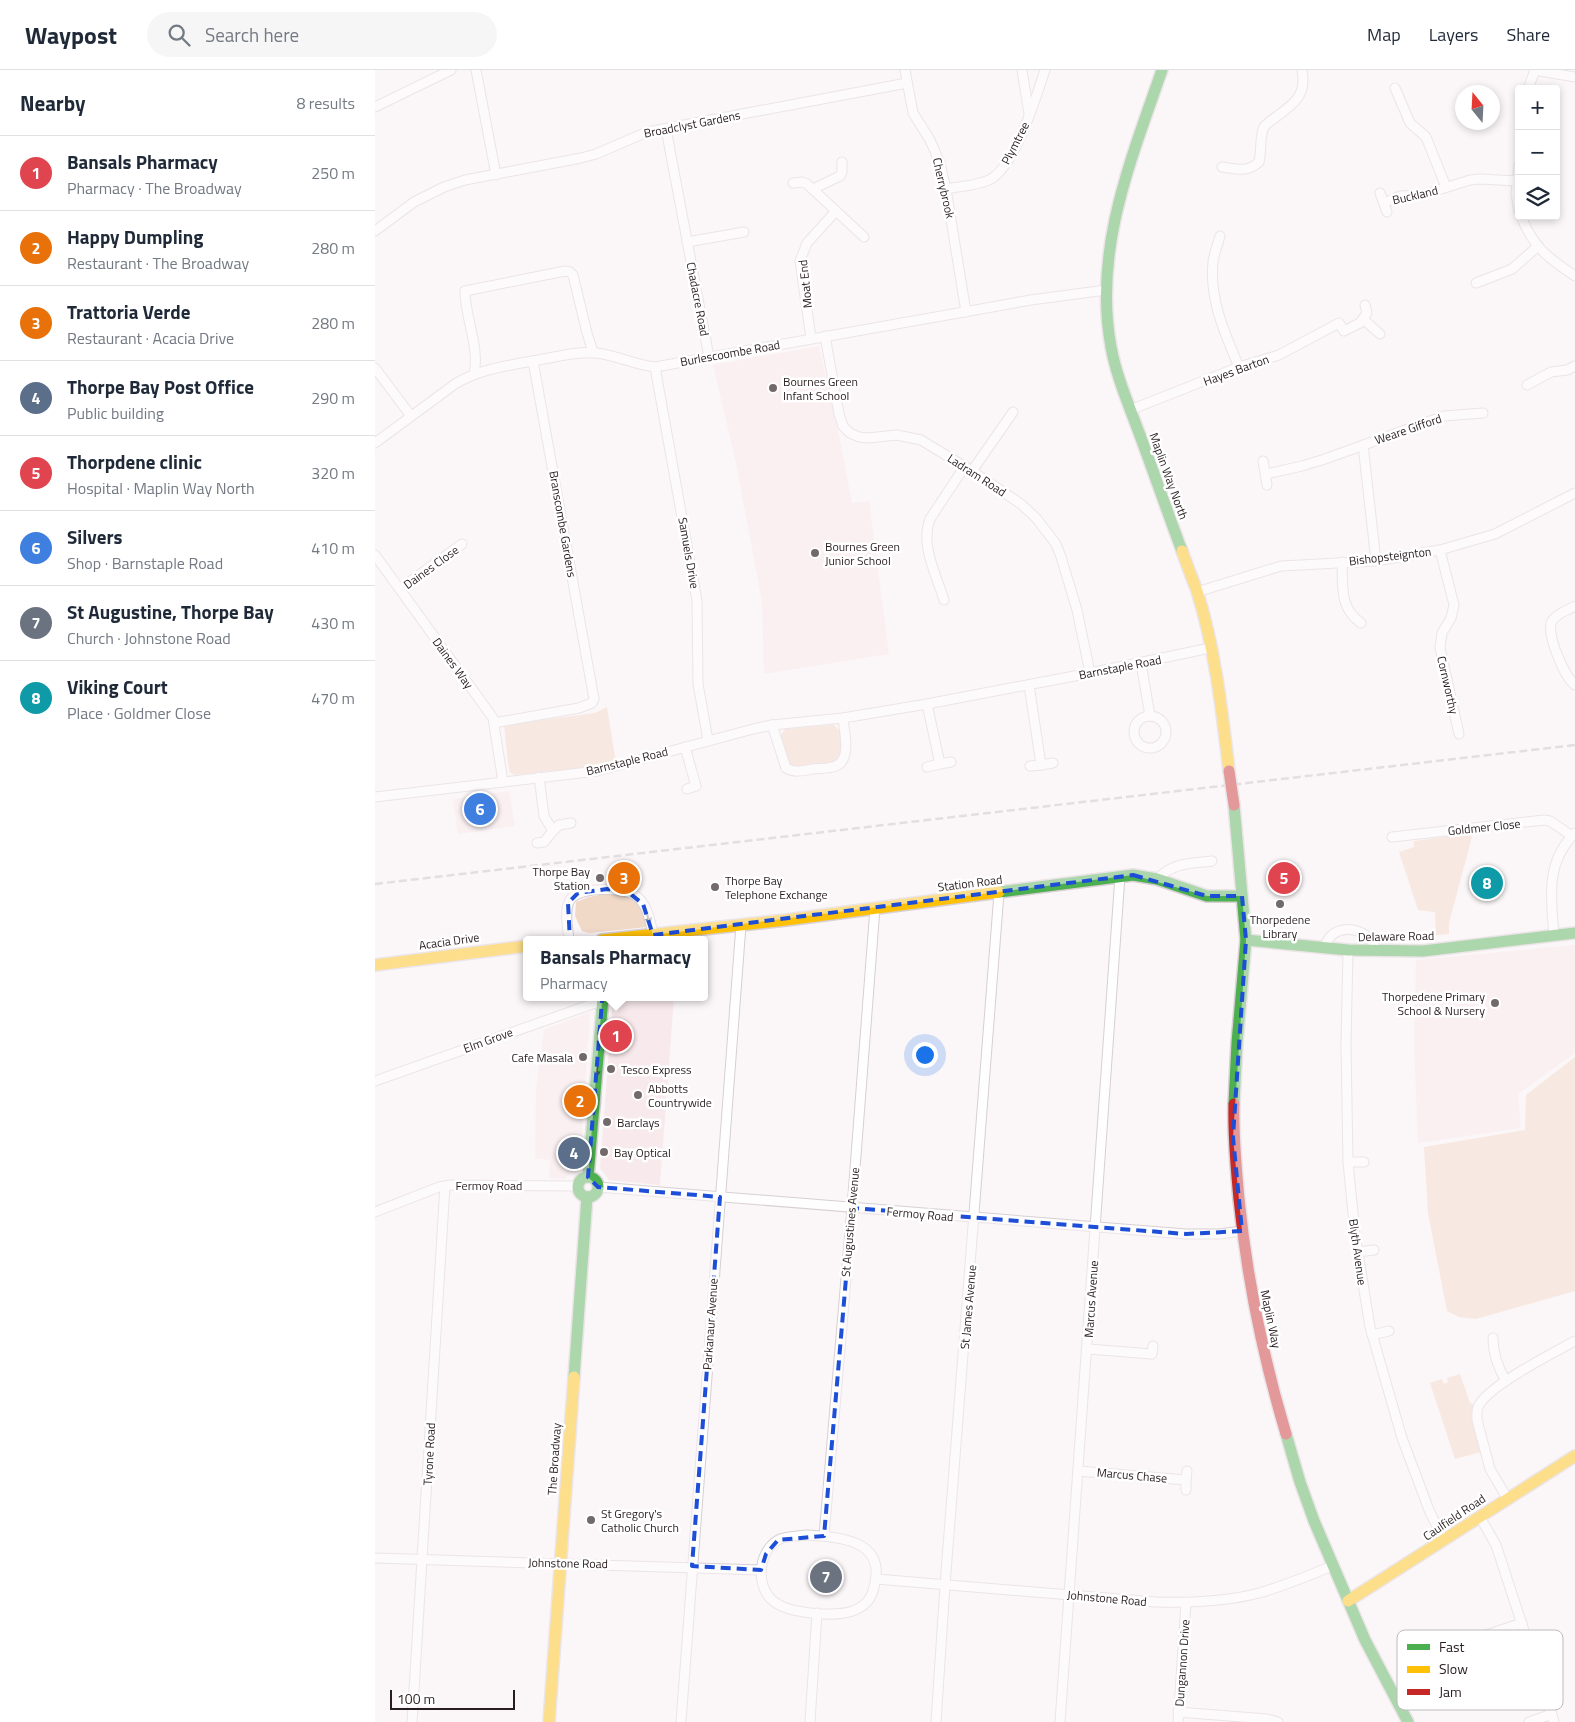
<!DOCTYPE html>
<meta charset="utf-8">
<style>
:root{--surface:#fff;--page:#f6f6f7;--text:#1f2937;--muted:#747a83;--line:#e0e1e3;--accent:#d93025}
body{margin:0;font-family:"Titillium Web",sans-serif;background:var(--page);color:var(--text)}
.controls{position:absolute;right:15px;top:15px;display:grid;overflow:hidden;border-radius:5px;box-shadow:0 2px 8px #0003}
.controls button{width:45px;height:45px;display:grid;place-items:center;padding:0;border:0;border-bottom:1px solid var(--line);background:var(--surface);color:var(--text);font:25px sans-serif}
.compass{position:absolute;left:1080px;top:15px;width:45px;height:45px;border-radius:50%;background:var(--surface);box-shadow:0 2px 8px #0003;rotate:342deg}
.scale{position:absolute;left:15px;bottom:12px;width:125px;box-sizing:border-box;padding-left:5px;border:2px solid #281d1f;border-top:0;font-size:14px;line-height:18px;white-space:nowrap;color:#281d1f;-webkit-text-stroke:4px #fff;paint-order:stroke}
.you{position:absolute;left:549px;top:984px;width:18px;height:18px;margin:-12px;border:4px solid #fff;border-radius:50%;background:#1a73e8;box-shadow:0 0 0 8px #1a73e833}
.badge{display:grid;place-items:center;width:32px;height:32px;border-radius:50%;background:var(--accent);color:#fff;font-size:16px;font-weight:700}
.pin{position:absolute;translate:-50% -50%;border:2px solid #fff;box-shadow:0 1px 5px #0006}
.popup{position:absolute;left:148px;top:866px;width:185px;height:65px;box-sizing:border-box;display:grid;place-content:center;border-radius:5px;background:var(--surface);filter:drop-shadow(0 1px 4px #0005);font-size:16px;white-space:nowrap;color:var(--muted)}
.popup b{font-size:19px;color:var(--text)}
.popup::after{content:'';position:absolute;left:50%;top:100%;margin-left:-10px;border:10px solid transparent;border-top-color:var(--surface)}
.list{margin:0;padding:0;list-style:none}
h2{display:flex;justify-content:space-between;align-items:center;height:65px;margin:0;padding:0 20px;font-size:21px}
h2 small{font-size:16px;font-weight:400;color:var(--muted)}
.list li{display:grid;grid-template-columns:32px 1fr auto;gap:15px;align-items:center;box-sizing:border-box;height:75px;padding:0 20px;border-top:1px solid var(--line)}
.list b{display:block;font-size:19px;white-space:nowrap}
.list p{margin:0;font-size:16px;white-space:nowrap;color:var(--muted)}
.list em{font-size:16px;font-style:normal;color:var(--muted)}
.icon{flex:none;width:28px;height:28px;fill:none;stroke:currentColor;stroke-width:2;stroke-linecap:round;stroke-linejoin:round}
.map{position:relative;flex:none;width:1200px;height:1652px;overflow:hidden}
header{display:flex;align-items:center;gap:30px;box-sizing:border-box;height:70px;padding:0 25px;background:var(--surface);border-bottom:1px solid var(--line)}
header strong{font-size:24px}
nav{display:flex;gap:28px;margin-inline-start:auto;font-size:18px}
.search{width:350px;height:45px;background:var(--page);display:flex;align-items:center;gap:12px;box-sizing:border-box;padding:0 18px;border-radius:28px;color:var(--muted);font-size:19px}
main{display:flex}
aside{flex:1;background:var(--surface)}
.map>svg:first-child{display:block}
</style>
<header>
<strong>Waypost</strong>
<div class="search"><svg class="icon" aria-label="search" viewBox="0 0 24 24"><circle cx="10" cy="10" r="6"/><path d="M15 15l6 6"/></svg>Search here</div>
<nav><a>Map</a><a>Layers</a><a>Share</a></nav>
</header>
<main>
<aside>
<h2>Nearby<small>8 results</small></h2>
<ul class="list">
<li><span class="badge" style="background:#e0444e">1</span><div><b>Bansals Pharmacy</b><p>Pharmacy · The Broadway</p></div><em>250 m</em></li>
<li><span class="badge" style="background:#e8710a">2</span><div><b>Happy Dumpling</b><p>Restaurant · The Broadway</p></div><em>280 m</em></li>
<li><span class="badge" style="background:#e8710a">3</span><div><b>Trattoria Verde</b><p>Restaurant · Acacia Drive</p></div><em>280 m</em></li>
<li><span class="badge" style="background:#5c6f8a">4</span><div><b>Thorpe Bay Post Office</b><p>Public building</p></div><em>290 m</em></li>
<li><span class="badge" style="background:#e0444e">5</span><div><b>Thorpdene clinic</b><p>Hospital · Maplin Way North</p></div><em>320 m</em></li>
<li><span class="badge" style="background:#3f7fe0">6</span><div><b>Silvers</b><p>Shop · Barnstaple Road</p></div><em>410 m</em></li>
<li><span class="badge" style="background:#6b7280">7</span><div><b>St Augustine, Thorpe Bay</b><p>Church · Johnstone Road</p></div><em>430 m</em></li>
<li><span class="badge" style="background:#0f9aa8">8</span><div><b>Viking Court</b><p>Place · Goldmer Close</p></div><em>470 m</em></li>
</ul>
</aside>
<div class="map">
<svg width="1200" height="1652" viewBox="0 0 1200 1652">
<rect width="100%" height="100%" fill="#fbf6f8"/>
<g fill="#f8e9ec">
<path d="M 444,276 L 466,375 L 477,433 L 494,431 L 514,584 L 389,604 L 387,532 L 361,393 L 338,295 Z"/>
<path d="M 134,721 L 140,756 L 83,764 L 78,729 Z"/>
<path d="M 1200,875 L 1200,983 L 1143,1024 L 1146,1058 L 1043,1073 L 1039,976 L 1041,890 Z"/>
<path d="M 238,927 L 299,927 L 285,1115 L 234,1110 L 225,1098 Z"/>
<path d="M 215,942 L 205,1092 L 190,1109 L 174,1108 L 175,1090 L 160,1088 L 161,1018 L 169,960 Z"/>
</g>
<g fill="#f1d9c8">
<path d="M 232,637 L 241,693 L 233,695 L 141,705 L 135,703 L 133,692 L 129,655 L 220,643 Z"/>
<path d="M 455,655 L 459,655 L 466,662 C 467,673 469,686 459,693 L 419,698 L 411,693 L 405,667 L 410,659 Z"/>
<path d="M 1098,763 L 1074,853 L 1074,864 L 1061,865 L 1060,842 L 1043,840 L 1024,782 L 1039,777 L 1039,771 Z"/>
<path d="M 238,822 L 247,823 L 265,833 L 273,857 L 214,863 L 207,861 L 200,846 L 201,832 L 214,827 Z"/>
<path d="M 1200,987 L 1200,1221 L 1101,1249 L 1084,1247 L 1072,1241 L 1053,1143 L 1049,1077 L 1150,1060 L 1151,1025 Z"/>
<path d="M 1085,1304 L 1095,1333 L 1100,1335 L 1106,1382 L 1080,1389 L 1055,1313 L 1067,1309 L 1069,1314 L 1073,1312 L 1072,1308 Z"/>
</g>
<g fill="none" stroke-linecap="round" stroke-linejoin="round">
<defs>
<g id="street">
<path d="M 101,0 L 121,105"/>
<path d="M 530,0 L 538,43 L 555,70 L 565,93 L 571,119 L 591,242"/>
<path d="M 647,0 L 654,44"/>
<path d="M 1159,0 L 1200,7"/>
<path d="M 1020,18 L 1035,53 L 1051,67 L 1071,117"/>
<path d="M 1153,19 L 1160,0"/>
<path d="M 0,37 L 76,0"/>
<path d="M 291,59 L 334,287"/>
<path d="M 1144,95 L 1141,124 L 1144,141"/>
<path d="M 847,97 C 863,99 871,103 884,92 C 887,81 884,67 889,57 C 892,53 897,50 901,47 C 919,34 932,25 927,0"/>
<path d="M 418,113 L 427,112 L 432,114 L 489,167"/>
<path d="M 438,119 L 465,106 L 467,102 L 467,92"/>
<path d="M 571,119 C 585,116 603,116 616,109 C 641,94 661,27 670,0"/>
<path d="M 1005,123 L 1012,142"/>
<path d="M 1009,133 L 1025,126 L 1047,125 L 1095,110 L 1105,109 L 1142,111"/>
<path d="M 1146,146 C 1158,177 1173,188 1200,206"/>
<path d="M 0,161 L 39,132 L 69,117 L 90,110 L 206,88 L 221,84 L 272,62 L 532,13"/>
<path d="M 845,166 C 843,174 839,183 838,192 C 834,229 850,264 864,297"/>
<path d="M 312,172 L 369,162"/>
<path d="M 1101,213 L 1137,199 L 1162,177"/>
<path d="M 988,249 L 1005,264"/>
<path d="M 450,266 L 464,344 L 468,356 L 475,363 L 484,367 L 493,368 L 522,365 L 546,370 L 597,401 L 646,434 L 661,448 L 681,474 L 686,487 L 702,540 L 715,603"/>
<path d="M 436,268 L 425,191 L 432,173 L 461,141"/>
<path d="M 280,297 L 322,531 L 323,614 L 333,670"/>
<path d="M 0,298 L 36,346"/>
<path d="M 99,304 C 105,277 90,248 90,221 L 190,201 L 195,202 L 198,205 L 212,263 L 218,282"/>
<path d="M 1152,315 L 1176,302 L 1192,300 L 1200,296"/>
<path d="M 755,340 L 864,297 L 904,285 L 964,253 L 969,261 L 985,253 L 992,243 L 990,235"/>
<path d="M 0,373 L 80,314 C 106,298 138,295 168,289 C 185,286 203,281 221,283 C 241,285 260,295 280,297 L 656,230 L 731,220"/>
<path d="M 988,375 L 1001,491"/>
<path d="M 888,391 L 892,415"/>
<path d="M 597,401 L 638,342"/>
<path d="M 891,404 L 927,396 L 950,389 L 1069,346 L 1108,343"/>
<path d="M 1065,480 L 1079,535 L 1076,548 L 1067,563 L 1065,578 L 1084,664"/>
<path d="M 0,485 L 118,648 L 128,712"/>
<path d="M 967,492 C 968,517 964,537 986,553"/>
<path d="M 25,519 L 87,474"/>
<path d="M 822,522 L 906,496 L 1001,491 L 1065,480 L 1120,464 L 1200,423"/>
<path d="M 569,530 C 561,504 545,475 555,449 L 590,396"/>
<path d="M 1200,536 C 1193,540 1182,543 1177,551 C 1170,562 1190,608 1200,615"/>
<path d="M 766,593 L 775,646"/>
<path d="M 654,615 L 666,695 L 678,693"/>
<path d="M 552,634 L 565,694 L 576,692"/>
<circle cx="775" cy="662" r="16"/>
<path d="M 119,653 L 204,638 L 217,633 L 219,629 L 158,291"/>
<path d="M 397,655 L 411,698 C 419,703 428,701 437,699 C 445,698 454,699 461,696 C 477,689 469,661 468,648"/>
<path d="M 310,677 L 321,716 L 312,719"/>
<path d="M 655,696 L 666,695"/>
<path d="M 552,697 L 565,694"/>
<path d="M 164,707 L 169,746 L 178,761 L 184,755 L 196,753"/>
<path d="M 0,727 L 222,701 L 378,659 L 397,655 L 468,648 L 552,634 L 715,603 L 835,578"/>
<path d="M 1017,767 L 1169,750 L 1175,751 L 1197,766"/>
<path d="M 162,773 L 169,772 L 178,761"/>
<path d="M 782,809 C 799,792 815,794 837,791"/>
<path d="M 1179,865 C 1176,829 1170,792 1200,763"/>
<path d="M 194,870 C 193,858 189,843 194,832 C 200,816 249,817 261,826 C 273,835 275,851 278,864"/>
<path d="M 949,878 C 951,873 953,868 957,865 C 972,853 998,862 1001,881"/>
<path d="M 973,880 L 971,974 L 973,1092 L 980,1164 L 995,1257 L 1027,1368 L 1054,1440 L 1069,1471"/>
<path d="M 0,1011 L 220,933 L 227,934"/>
<path d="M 973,1092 L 989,1092"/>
<path d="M 223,1117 L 811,1164 L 844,1164 L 867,1161"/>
<path d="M 0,1142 L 64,1117 L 76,1115 L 204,1116"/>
<path d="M 983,1182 L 999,1180"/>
<path d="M 997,1265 L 1014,1261"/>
<path d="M 1118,1268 C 1118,1283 1123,1298 1131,1311"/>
<path d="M 713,1279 L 777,1284 L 778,1276"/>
<path d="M 703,1401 L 811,1410 L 812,1401"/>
<path d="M 811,1420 L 811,1410"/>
<path d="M 1132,1428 L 1115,1399 L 1102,1350 C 1102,1345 1101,1340 1104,1335 C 1115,1315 1178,1283 1200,1271"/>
<path d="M 1105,1447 L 1121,1475 L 1179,1652"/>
<path d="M 432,1465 C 465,1467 512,1470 499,1517 C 497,1528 490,1536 480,1540 C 462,1548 410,1544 396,1529 C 380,1513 384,1479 405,1469 C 413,1466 423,1466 432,1465 Z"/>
<path d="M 449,1466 L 477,1138 L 500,838"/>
<path d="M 0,1488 L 386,1500"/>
<path d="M 501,1509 L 781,1532 C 816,1533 850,1532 884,1523 C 909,1516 933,1506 957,1496"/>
<path d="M 1072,1578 L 1147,1553"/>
<path d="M 803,1642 L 892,1649 L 903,1652"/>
<path d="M 37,1652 L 70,1116"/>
<path d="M 306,1652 L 366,855"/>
<path d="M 435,1652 L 442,1543"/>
<path d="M 561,1652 L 570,1515 L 624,823"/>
<path d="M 685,1652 L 745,806"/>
<path d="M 803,1652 L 811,1533"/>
<path d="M 1154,1652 L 1177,1644"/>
</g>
<g id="fast">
<path d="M 787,0 C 756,90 718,180 736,277 C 741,305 753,333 763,360 C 778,400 792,441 807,481"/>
<path d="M 859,735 L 871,870 L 862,973 L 859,1034"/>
<path d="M 624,822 L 758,805 L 782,809 L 832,826 L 867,826"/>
<path d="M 871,870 L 973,880 L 1048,881 L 1200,863"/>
<path d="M 213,1107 L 228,927"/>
<circle cx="213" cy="1117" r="10"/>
<path d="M 199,1307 L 212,1127"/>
<path d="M 911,1364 L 925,1412 L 939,1451 L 990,1570 L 1033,1652"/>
</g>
<g id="slow">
<path d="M 807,481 C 812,495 817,508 822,521 C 840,578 847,641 854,701"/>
<path d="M 227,870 L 411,850 L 624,822"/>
<path d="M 0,895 L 152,876"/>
<path d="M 973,1531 L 1200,1386"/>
<path d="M 174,1652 L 199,1307"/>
</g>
<path id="jam" d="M 859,1034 C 858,1067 861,1096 864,1129 C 872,1209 888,1287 911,1364"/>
</defs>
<use href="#street" stroke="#d8d0d2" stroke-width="11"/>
<use href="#fast" stroke="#d8d0d2" stroke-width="14"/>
<use href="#slow" stroke="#d8d0d2" stroke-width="14"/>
<use href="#jam" stroke="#d8d0d2" stroke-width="14"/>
<use href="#street" stroke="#fefefe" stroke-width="9"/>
<use href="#fast" stroke="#4caf50" stroke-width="11"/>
<use href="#slow" stroke="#ffc107" stroke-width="11"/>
<use href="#jam" stroke="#c62828" stroke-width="11"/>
<path stroke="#c6c4c5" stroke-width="2.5" stroke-dasharray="8 4" stroke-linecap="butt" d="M 0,814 L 1200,675"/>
<defs>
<path id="jam-bridge" d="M 854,701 L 859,735"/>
</defs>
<use href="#jam-bridge" stroke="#d8d0d2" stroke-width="14" stroke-linecap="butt"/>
<use href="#jam-bridge" stroke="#c62828" stroke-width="11"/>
</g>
<defs><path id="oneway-solid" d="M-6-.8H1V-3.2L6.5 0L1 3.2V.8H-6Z" transform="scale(1.25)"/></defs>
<use fill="#9e999a" href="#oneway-solid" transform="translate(273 847) rotate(72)"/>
<use fill="#385f35" href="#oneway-solid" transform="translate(222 1000) rotate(95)"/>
<path d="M0 0H1200V1652H0ZM 758,805 L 832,826 L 867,826 L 871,870 L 858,1067 L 867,1161 L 811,1164 L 477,1138 L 449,1466 L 403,1470 L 391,1484 L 386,1500 L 317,1496 L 345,1127 L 223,1117 L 213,1107 L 232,869 L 195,871 L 193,833 L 203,823 L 232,819 L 253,822 L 268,834 L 278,865 Z" fill="#fbf6f8" fill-opacity=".55" fill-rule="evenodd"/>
<path fill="none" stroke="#1d4ed8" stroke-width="4" stroke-dasharray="10 6" stroke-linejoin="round" d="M 758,805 L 832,826 L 867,826 L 871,870 L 858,1067 L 867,1161 L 811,1164 L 477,1138 L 449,1466 L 403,1470 L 391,1484 L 386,1500 L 317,1496 L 345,1127 L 223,1117 L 213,1107 L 232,869 L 195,871 L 193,833 L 203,823 L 232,819 L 253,822 L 268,834 L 278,865 Z"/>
<g fill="#72696b" stroke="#fff" stroke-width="2">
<circle cx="398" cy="318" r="5"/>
<circle cx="440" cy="483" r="5"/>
<circle cx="225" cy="808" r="5"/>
<circle cx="340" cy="817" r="5"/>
<circle cx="905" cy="834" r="5"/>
<circle cx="1120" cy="933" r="5"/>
<circle cx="208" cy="987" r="5"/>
<circle cx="236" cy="999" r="5"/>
<circle cx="263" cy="1025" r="5"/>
<circle cx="232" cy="1052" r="5"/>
<circle cx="229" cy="1082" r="5"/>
<circle cx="216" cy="1450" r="5"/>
</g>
<g text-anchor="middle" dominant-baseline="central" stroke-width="5" stroke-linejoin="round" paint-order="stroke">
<g font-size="12" fill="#281d1f" stroke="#fff">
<text transform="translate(317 54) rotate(-11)">Broadclyst Gardens</text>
<text transform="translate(640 73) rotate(-63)">Plymtree</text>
<text transform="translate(569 118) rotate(77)">Cherrybrook</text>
<text transform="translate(1040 125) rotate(-13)">Buckland</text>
<text transform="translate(430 214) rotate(-96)">Moat End</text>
<text transform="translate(323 229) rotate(79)">Chadacre Road</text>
<text transform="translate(355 283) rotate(-10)">Burlescoombe Road</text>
<text transform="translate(861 300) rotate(-20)">Hayes Barton</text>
<text transform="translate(1033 359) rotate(-19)">Weare Gifford</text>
<text transform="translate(602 405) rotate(33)">Ladram Road</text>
<text transform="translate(794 406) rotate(70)">Maplin Way North</text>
<text transform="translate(188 454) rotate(80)">Branscombe Gardens</text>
<text transform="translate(314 483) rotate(80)">Samuels Drive</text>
<text transform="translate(1015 486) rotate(-7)">Bishopsteignton</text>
<text transform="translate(56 497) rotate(-36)">Daines Close</text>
<text transform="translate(78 593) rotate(54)">Daines Way</text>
<text transform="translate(745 597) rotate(-11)">Barnstaple Road</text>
<text transform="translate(1073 615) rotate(77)">Cornworthy</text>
<text transform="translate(252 691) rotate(-14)">Barnstaple Road</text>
<text transform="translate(1109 757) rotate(-6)">Goldmer Close</text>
<text transform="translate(595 813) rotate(-7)">Station Road</text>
<text transform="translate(1021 866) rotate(-1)">Delaware Road</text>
<text transform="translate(74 871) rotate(-8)">Acacia Drive</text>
<text transform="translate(113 970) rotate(-20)">Elm Grove</text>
<text x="114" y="1115">Fermoy Road</text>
<text transform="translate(545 1144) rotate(5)">Fermoy Road</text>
<text transform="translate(475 1152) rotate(-85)">St Augustines Avenue</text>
<text transform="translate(983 1182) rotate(82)">Blyth Avenue</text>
<text transform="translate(716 1229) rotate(-86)">Marcus Avenue</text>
<text transform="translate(593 1237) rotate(-85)">St James Avenue</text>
<text transform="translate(896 1249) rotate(78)">Maplin Way</text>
<text transform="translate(335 1254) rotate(-86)">Parkanaur Avenue</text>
<text transform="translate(54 1384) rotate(-87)">Tyrone Road</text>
<text transform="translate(179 1389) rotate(-86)">The Broadway</text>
<text transform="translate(757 1405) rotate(5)">Marcus Chase</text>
<text transform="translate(1079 1447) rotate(-34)">Caulfield Road</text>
<text transform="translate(193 1493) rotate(1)">Johnstone Road</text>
<text transform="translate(732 1528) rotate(5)">Johnstone Road</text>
<text transform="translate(807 1593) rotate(-86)">Dungannon Drive</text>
</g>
<g font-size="12" fill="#281d1f" stroke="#fff" text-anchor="start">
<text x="408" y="311">Bournes Green<tspan x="408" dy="14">Infant School</tspan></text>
<text x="450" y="476">Bournes Green<tspan x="450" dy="14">Junior School</tspan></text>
<text x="215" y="801" text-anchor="end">Thorpe Bay<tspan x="215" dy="14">Station</tspan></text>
<text x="350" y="810">Thorpe Bay<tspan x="350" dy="14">Telephone Exchange</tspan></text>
<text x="905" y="849" text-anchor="middle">Thorpedene<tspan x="905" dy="14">Library</tspan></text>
<text x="1110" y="926" text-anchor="end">Thorpedene Primary<tspan x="1110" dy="14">School &amp; Nursery</tspan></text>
<text x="198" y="987" text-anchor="end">Cafe Masala</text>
<text x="246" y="999">Tesco Express</text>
<text x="273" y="1018">Abbotts<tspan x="273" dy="14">Countrywide</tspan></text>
<text x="242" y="1052">Barclays</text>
<text x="239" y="1082">Bay Optical</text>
<text x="226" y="1443">St Gregory's<tspan x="226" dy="14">Catholic Church</tspan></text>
</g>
</g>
<rect x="1022" y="1560" width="166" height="80" rx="8" fill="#fff" stroke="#bebbbc" stroke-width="1"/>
<rect x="1032" y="1574" width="23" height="6" fill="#4caf50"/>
<rect x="1032" y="1596" width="23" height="7" fill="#ffc107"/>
<rect x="1032" y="1619" width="23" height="6" fill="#c62828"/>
<g font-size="14" fill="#281d1f">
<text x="1064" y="1582">Fast</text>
<text x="1064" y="1604">Slow</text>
<text x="1064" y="1627">Jam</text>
</g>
</svg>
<div class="controls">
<button>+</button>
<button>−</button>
<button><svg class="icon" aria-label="layers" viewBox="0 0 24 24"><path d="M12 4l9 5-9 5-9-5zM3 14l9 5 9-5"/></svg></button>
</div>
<svg class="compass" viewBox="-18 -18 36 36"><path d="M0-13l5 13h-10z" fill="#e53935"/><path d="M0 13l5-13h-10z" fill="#747a83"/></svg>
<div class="scale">100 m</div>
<div class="you"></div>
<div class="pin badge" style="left:241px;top:966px;background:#e0444e">1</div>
<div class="popup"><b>Bansals Pharmacy</b>Pharmacy</div>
<div class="pin badge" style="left:205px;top:1031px;background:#e8710a">2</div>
<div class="pin badge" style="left:249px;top:808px;background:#e8710a">3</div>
<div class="pin badge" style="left:199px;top:1083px;background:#5c6f8a">4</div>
<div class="pin badge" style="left:909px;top:808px;background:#e0444e">5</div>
<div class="pin badge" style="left:105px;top:739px;background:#3f7fe0">6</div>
<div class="pin badge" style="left:451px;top:1507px;background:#6b7280">7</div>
<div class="pin badge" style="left:1112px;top:813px;background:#0f9aa8">8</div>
</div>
</main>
